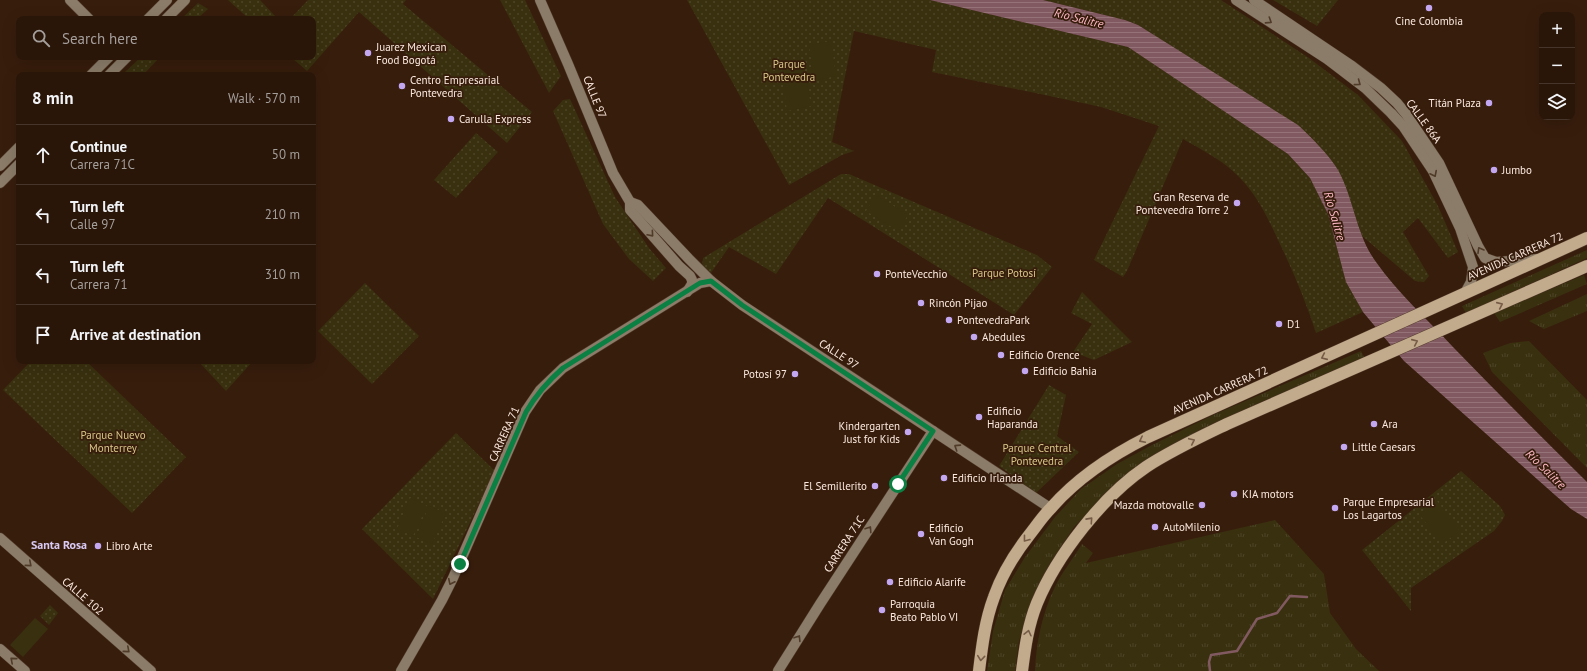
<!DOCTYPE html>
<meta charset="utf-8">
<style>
:root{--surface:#291609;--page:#311f12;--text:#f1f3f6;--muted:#a59f9c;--line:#45352a}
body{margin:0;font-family:"PT Sans",sans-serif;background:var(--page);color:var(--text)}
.controls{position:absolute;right:12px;top:12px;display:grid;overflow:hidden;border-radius:8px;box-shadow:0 4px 16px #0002}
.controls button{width:36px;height:36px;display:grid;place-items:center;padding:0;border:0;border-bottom:1px solid var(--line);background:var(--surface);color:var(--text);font:20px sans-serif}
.stop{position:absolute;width:12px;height:12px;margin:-9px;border:3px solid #0b8043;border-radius:50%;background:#fff}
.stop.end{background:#0b8043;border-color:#fff;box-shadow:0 1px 4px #0008}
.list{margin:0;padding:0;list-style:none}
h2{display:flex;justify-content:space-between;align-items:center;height:52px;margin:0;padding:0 16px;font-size:17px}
h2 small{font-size:13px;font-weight:400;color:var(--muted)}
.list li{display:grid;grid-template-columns:26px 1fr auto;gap:12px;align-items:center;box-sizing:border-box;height:60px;padding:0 16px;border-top:1px solid var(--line)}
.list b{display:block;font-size:15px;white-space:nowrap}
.list p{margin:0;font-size:13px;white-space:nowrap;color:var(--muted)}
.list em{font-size:13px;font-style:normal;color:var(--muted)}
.icon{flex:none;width:22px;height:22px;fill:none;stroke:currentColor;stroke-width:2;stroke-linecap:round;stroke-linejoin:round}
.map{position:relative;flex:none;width:1587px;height:671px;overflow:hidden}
.search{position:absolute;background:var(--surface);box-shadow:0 4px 16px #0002;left:16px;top:16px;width:300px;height:44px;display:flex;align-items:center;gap:10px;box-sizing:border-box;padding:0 14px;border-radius:8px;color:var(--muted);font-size:15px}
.panel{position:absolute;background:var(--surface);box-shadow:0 4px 16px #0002;left:16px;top:72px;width:300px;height:292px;border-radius:8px}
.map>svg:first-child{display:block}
</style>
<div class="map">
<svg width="1587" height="671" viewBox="0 0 1587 671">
<defs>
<pattern id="grass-tufts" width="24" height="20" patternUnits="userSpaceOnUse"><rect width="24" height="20" fill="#39300f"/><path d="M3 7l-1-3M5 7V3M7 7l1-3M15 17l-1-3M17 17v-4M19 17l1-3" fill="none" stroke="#4d4426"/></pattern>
<pattern id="park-dots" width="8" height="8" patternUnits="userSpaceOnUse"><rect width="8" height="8" fill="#39300f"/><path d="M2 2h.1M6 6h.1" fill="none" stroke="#4d4426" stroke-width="1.8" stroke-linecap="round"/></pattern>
<pattern id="water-rules" width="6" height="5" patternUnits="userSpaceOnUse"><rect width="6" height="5" fill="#815a61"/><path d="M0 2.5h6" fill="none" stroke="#947277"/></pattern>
</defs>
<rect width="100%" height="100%" fill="#371d0c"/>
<g fill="url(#grass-tufts)">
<path d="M 1587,250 L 1587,258 L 1466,313 L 1462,306 Z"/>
<path d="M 1584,275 L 1587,284 L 1500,322 L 1494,313 Z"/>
<path d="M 1587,294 L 1587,311 L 1544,329 L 1529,321 Z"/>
<path d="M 1529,341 L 1587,400 L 1587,468 L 1492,372 L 1483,353 L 1510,343 Z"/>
<path d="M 1361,351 L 1364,357 L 1212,424 L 1154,455 L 1119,482 L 1074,527 L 1050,563 L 1030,604 L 1019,641 L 1015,671 L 987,671 L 993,631 L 1005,590 L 1025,557 L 1055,517 L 1081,489 L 1117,464 L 1150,446 L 1213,415 Z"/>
<path d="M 1275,520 L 1324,574 L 1330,613 L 1356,649 L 1379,671 L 1035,671 C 1036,644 1042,614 1054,589 C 1061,573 1073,559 1082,544 L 1093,553 L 1086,563 Z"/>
</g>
<g fill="url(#park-dots)">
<path d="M 228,0 L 260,0 L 278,19 L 249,19 Z"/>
<path d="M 308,0 L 406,0 L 403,4 L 532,112 L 507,143 L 359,12 L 307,71 L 291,57 L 313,57 L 313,19 L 290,19 Z"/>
<path d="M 500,0 L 525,0 L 561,76 L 549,93 Z"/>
<path d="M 687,0 L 930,0 L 1128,47 L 1288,154 L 1310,178 L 1328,214 L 1346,282 L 1363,312 L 1316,333 C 1306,302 1293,271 1279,242 C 1268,218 1257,195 1239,177 C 1224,161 1202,150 1183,139 L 1127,271 L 1123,277 L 1094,260 L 1159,126 L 1101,107 L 1040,94 L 932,72 L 936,50 L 854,31 L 832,142 L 854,151 L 842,155 L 789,185 Z"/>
<path d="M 1043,0 L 1221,0 L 1309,58 L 1358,95 L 1402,141 L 1438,206 L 1458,252 L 1448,258 L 1418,218 L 1403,232 L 1429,276 L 1424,282 L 1415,281 L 1362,236 L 1347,192 L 1337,169 L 1311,137 L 1138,25 L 1125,20 Z"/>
<path d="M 1273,0 L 1338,0 L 1317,26 Z"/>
<path d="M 198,3 L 208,9 L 197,19 L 181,19 Z"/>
<path d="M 141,57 L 160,57 L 143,75 L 122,75 Z"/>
<path d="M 570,99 L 615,197 L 649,248 L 666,268 L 653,281 L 629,259 L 603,224 L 553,111 L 563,100 Z"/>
<path d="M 476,133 L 498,152 L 456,198 L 434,180 Z"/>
<path d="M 841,174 L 849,174 L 1037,255 L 1052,267 L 1014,315 L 828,198 L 776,274 L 729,247 L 711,273 L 702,267 L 703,258 Z"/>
<path d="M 365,283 L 419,336 L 372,384 L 318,331 Z"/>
<path d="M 1082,292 L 1132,342 L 1094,360 L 1073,352 L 1092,324 L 1071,313 Z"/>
<path d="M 31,361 L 86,361 L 186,457 L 132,513 L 3,390 Z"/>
<path d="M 198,361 L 253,361 L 226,391 Z"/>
<path d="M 1049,385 L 1066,395 L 1057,436 L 1079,452 L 1036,493 L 999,466 Z"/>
<path d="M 456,433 L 495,471 L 433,599 L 362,529 Z"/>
<path d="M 1461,471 L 1500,506 L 1505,515 L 1502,521 L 1494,531 L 1411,588 L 1411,611 L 1362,550 Z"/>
<path d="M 50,605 L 58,613 L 49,625 L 40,616 Z"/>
</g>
<g fill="#39300f">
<path d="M 831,41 L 836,76 L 814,81 L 809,45 Z"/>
<path d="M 804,65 L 811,106 L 787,111 L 781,68 Z"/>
<path d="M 876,195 L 908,215 L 898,231 L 866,211 Z"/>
<path d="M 410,498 L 427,506 L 413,536 L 397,529 Z"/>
<path d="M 1437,501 L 1460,531 L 1442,544 L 1419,514 Z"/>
<path d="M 429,506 L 446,513 L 432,544 L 416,537 Z"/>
<path d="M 35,618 L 48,629 L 23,657 L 10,645 Z"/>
</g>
<path fill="url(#water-rules)" d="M 930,0 L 1043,0 L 1125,20 L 1138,25 L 1298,125 C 1311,137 1329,155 1338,170 C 1354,199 1356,235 1376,262 C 1398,293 1427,319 1453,347 C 1497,392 1541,437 1587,482 L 1587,519 L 1571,509 L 1555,495 L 1404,361 L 1363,312 L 1346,282 L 1328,214 L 1310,178 L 1288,154 L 1128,47 Z"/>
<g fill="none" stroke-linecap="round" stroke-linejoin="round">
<path stroke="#815a61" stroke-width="2.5" d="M 1210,671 L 1209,662 L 1211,655 L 1237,651 L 1257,619 L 1277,613 L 1290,596 L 1307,597"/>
<defs>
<g id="secondary">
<path d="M 70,0 L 89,19"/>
<path d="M 540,0 L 568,64 L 613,173 L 630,202 L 630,210 L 679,266 L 690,276 L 692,280 L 692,284 L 687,292"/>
<path d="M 1236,0 L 1327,59 L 1365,88 L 1391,113 L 1403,126 L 1433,171 L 1460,228 L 1473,267 L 1471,282 L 1465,293"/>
<path d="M 1254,0 L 1352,66 L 1381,88 L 1397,103 L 1406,114 L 1439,163 L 1478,246 L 1485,258 L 1496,262 L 1537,259"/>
<path d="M 148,19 L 167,0"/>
<path d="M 166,19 L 185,0"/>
<path d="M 91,75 L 109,57"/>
<path d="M 109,75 L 127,57"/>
<path d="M 0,166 L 19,147"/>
<path d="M 0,183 L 19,164"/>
<path d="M 630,202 L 638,205 L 689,259 L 711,281 L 742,305 L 1050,508"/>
<path d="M 0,538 L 151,671"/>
<path d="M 0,649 L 25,671"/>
<path d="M 401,671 L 442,600 L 453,578 L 525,412 L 540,390 L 563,368 L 700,283 L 711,281"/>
<path d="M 778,671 L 820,604 L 933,431"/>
</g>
<g id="highway">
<path d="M 979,671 C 982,646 985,621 994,597 C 1002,574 1015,553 1030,534 C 1037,525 1043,516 1051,508 C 1078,477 1112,455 1148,437 L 1587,238"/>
<path d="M 1022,671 C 1025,648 1028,625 1037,603 C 1057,555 1103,496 1146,467 C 1172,450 1200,437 1227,424 L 1587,266"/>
</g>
</defs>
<use href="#secondary" stroke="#523929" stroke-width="11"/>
<use href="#highway" stroke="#523929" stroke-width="13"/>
<use href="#secondary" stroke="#8b7c69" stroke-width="10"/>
<use href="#highway" stroke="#c2aa8c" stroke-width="12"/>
</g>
<defs><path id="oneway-chevron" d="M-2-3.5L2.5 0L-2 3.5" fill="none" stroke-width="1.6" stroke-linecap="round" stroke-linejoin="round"/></defs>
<g stroke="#503a28">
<use href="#oneway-chevron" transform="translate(1269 21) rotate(33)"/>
<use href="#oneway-chevron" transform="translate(1358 83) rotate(37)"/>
<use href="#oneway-chevron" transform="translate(1434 174) rotate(63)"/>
<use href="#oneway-chevron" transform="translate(651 234) rotate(49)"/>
<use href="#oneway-chevron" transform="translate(1480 250) rotate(-120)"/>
<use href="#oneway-chevron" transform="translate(957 447) rotate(-147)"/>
<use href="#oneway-chevron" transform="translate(869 529) rotate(-57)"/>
<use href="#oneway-chevron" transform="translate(29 564) rotate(41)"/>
<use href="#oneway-chevron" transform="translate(451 582) rotate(116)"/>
<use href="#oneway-chevron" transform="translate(798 638) rotate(-58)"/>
<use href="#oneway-chevron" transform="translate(127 650) rotate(41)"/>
<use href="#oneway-chevron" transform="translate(13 660) rotate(-139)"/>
</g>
<g stroke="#765c46">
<use href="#oneway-chevron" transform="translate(1500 305) rotate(-24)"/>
<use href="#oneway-chevron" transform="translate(1415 342) rotate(-24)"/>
<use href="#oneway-chevron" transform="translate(1324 357) rotate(156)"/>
<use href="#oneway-chevron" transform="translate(1142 440) rotate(153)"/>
<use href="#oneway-chevron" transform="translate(1192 441) rotate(-25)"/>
<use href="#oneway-chevron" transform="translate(1090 520) rotate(-48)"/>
<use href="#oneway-chevron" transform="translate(1026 539) rotate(128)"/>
<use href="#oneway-chevron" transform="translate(1028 633) rotate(-77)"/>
<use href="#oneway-chevron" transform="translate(981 658) rotate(96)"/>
</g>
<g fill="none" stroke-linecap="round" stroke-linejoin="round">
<path stroke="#0b8043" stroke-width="5" d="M 460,564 L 526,412 C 536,395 548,381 563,368 L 700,283 L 711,281 L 742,305 L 933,431 L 898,484"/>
</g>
<g fill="#c4a7f1" stroke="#371d0c" stroke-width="1.5">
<circle cx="1429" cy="8" r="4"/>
<circle cx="368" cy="53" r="4"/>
<circle cx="402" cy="86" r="4"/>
<circle cx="1489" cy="103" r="4"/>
<circle cx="451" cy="119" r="4"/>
<circle cx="1494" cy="170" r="4"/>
<circle cx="1237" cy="203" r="4"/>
<circle cx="877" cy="274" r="4"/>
<circle cx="921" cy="303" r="4"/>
<circle cx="949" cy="320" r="4"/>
<circle cx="1279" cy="324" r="4"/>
<circle cx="974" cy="337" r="4"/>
<circle cx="1001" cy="355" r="4"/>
<circle cx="1025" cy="371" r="4"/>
<circle cx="795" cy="374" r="4"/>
<circle cx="979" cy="417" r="4"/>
<circle cx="1374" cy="424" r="4"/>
<circle cx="908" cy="432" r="4"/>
<circle cx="1344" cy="447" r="4"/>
<circle cx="944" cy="478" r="4"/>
<circle cx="875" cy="486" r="4"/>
<circle cx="1234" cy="494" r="4"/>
<circle cx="1202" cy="505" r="4"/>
<circle cx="1335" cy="508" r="4"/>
<circle cx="1155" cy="527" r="4"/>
<circle cx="921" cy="534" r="4"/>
<circle cx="98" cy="546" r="4"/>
<circle cx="890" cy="582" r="4"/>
<circle cx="882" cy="610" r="4"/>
</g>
<g text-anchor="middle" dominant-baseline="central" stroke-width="3.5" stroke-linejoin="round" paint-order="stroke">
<g font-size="11" fill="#fbe8de" stroke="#371d0c" text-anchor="start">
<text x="1429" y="21" text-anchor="middle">Cine Colombia</text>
<text x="376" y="47">Juarez Mexican<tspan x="376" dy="13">Food Bogotá</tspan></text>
<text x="410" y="80">Centro Empresarial<tspan x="410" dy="13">Pontevedra</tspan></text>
<text x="1481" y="103" text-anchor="end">Titán Plaza</text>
<text x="459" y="119">Carulla Express</text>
<text x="1502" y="170">Jumbo</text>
<text x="1229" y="197" text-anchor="end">Gran Reserva de<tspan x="1229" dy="13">Ponteveedra Torre 2</tspan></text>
<text x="885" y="274">PonteVecchio</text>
<text x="929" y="303">Rincón Pijao</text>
<text x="957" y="320">PontevedraPark</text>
<text x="1287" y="324">D1</text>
<text x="982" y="337">Abedules</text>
<text x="1009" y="355">Edificio Orence</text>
<text x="1033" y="371">Edificio Bahia</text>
<text x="787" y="374" text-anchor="end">Potosí 97</text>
<text x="987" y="411">Edificio<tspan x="987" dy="13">Haparanda</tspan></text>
<text x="1382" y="424">Ara</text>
<text x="900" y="426" text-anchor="end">Kindergarten<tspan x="900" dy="13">Just for Kids</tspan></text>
<text x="1352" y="447">Little Caesars</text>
<text x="952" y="478">Edificio Irlanda</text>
<text x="867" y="486" text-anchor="end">El Semillerito</text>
<text x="1242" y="494">KIA motors</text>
<text x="1343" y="502">Parque Empresarial<tspan x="1343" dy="13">Los Lagartos</tspan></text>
<text x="1194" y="505" text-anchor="end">Mazda motovalle</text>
<text x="1163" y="527">AutoMilenio</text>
<text x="929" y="528">Edificio<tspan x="929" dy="13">Van Gogh</tspan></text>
<text x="106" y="546">Libro Arte</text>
<text x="898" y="582">Edificio Alarife</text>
<text x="890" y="604">Parroquia<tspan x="890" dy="13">Beato Pablo VI</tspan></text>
</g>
<g font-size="11" fill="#d8c689" stroke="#371d0c">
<text x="789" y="64">Parque<tspan x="789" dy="13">Pontevedra</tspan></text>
<text x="1004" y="273">Parque Potosí</text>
<text x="113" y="435">Parque Nuevo<tspan x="113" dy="13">Monterrey</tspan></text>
<text x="1037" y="448">Parque Central<tspan x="1037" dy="13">Pontevedra</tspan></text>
</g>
<g font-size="11" fill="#fbe8de" stroke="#371d0c">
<text transform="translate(595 97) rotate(68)">CALLE 97</text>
<text transform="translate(1424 121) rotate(54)">CALLE 86A</text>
<text transform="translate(1515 256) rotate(-24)">AVENIDA CARRERA 72</text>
<text transform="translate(839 354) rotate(33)">CALLE 97</text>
<text transform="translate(1220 390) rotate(-24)">AVENIDA CARRERA 72</text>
<text transform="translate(504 434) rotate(-66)">CARRERA 71</text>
<text transform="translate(844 544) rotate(-57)">CARRERA 71C</text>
<text transform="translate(83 596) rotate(41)">CALLE 102</text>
</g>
<g font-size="12" font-style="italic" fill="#fdb8c4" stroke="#371d0c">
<text transform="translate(1079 18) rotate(14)">Río Salitre</text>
<text transform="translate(1335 216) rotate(74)">Río Salitre</text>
<text transform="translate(1546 469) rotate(44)">Río Salitre</text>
</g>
<g font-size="12" font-weight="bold" fill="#dacaf4" stroke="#371d0c">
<text x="59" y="544">Santa Rosa</text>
</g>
</g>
</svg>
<div class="controls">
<button>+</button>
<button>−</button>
<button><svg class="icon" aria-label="layers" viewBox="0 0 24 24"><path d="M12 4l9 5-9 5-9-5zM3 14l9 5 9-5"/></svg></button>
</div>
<div class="stop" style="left:898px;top:484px"></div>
<div class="stop end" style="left:460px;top:564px"></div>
<div class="search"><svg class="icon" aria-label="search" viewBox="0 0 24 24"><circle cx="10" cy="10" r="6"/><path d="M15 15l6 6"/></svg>Search here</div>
<section class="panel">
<h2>8 min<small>Walk · 570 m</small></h2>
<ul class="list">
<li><svg class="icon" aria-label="ahead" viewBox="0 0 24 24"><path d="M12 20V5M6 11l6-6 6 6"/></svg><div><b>Continue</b><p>Carrera 71C</p></div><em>50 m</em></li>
<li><svg class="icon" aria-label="left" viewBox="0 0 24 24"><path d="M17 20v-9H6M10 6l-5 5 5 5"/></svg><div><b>Turn left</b><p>Calle 97</p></div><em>210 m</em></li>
<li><svg class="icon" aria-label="left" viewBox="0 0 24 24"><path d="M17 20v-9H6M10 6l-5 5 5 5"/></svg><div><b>Turn left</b><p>Carrera 71</p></div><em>310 m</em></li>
<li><svg class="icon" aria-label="arrive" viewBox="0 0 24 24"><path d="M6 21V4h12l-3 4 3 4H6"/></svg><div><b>Arrive at destination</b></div></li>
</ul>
</section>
</div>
